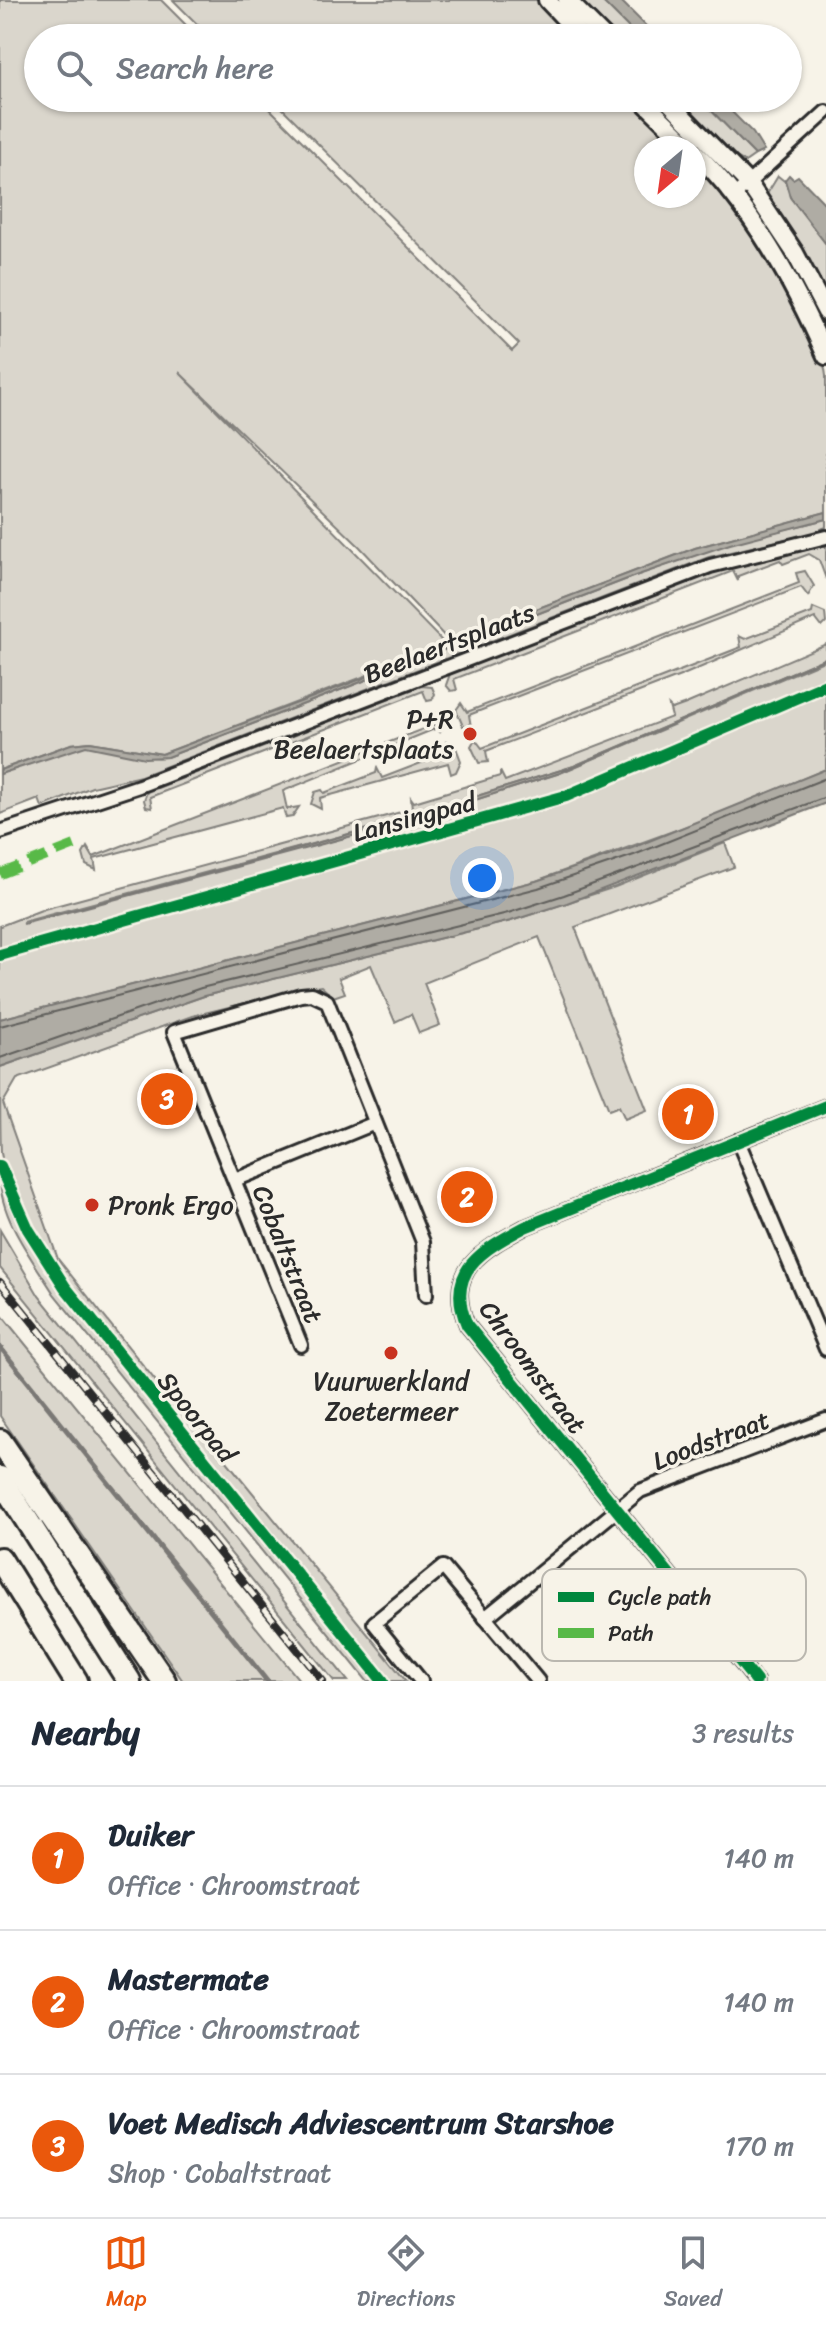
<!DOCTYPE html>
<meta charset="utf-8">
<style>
:root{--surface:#fff;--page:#f2f2f3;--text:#1f2937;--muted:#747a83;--line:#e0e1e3;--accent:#ea580c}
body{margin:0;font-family:Sriracha,sans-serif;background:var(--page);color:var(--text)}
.compass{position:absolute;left:634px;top:136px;width:72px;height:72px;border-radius:50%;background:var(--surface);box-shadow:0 2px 6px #0004;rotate:209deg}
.you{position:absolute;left:482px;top:878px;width:28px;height:28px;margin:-20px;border:6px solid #fff;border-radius:50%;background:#1a73e8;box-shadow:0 0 0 12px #1a73e833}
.badge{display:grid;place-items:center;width:52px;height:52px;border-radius:50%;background:var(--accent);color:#fff;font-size:26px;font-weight:700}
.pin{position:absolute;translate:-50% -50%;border:4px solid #fff;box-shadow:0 2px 8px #0006}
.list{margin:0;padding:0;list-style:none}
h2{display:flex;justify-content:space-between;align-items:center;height:104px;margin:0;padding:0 32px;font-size:34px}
h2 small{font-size:26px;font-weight:400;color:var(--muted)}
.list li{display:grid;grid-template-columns:52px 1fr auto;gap:24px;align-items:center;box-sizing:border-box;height:144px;padding:0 32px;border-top:2px solid var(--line)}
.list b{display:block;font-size:30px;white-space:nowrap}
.list p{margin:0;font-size:26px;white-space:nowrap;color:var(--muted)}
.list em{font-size:26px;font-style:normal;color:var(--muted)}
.icon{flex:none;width:44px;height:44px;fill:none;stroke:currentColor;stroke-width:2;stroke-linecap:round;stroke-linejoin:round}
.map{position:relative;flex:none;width:826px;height:1681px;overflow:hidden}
.search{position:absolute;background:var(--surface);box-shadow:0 2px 6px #0004;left:24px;right:24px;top:24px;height:88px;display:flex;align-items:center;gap:20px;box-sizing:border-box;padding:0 28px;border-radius:44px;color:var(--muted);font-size:30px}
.sheet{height:536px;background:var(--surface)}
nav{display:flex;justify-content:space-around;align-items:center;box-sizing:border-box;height:112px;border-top:2px solid var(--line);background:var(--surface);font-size:22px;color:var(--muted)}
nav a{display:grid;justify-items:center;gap:4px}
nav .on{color:var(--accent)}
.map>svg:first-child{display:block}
</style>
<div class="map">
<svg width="826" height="1681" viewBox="0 0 826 1681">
<rect width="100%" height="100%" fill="#f7f3e8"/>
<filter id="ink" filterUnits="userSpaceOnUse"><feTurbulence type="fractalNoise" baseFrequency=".0125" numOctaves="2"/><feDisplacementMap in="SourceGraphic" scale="16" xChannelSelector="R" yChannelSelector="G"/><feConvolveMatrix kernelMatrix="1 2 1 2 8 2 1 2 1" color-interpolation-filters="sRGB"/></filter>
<g filter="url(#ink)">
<g fill="#dad6cc" stroke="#82807c" stroke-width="2">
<path d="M 0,0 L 161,0 L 199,38 L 38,38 L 38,98 L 259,98 L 512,351 L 519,344 L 272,98 L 633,98 L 681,148 L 646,148 L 646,196 L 694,196 L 694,162 C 733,203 820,320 826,376 C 826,420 826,468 826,512 L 695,548 L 450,642 L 359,546 L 179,372 L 446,645 L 162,754 L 90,742 L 71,744 L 0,770 Z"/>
<path d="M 173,0 L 538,0 L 575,38 L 211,38 Z"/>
<path d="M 573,0 L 601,0 L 639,38 L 611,38 Z"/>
<path d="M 671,98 L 699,98 L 755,155 L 745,162 L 725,151 Z"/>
<path d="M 778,176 L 788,184 L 790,197 L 826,244 L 826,304 L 775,218 L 767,194 Z"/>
<path d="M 826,519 L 826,527 L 812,533 L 709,557 L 141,776 L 92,787 L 42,807 L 39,799 L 0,814 L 0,774 C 27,764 62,744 91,746 C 117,748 140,760 167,757 L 635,576 L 730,543 Z"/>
<path d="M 826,545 L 826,579 L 819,560 L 809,554 L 783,564 L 780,560 L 738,576 L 738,581 L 733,571 L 454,679 L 457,690 L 451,691 L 446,685 L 450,674 L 708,574 Z"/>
<path d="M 805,571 L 814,586 L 808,596 L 801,587 L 469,715 L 471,727 L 463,726 L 456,710 L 461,703 L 467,712 L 799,583 L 796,573 Z"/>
<path d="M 813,608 L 825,613 L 826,623 L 822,627 L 815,618 L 683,675 L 486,751 L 488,762 L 479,763 L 471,746 L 475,739 L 482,748 L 741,647 L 739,636 L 745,639 L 812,613 Z"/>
<path d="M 826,644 L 826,658 L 574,766 L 393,822 L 23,922 L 412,820 L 560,773 L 826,660 L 826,679 L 584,786 L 530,805 L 0,951 L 0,926 L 44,909 L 412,809 L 411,798 L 414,802 L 500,776 L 500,771 L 505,781 L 672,717 L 669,706 L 672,709 L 686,704 Z"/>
<path d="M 421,686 L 432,687 L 435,694 L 432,700 L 427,701 L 423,691 L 150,797 L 152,808 L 146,807 L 144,800 L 147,792 Z"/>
<path d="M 826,692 L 826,769 L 698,822 L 536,881 L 0,1019 L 0,961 L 528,813 Z"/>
<path d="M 433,713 L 441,714 L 446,720 L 440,732 L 437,728 L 283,791 L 287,809 L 299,807 L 292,817 L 286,818 L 283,808 L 94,859 L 96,870 L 86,865 L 83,854 L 87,847 L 93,857 L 436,724 Z"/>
<path d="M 446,742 L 455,745 L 461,761 L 456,772 L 451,774 L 448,763 L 320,798 L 321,809 L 311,804 L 315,792 L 322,790 L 324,793 L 376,773 L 377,768 L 382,778 L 447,753 Z"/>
<path d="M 725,843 L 734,867 L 575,927 L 647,1110 L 625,1119 L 619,1106 L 609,1110 L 539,937 L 424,983 L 440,1025 L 419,1033 L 411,1014 L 395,1022 L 371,965 L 339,978 L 345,993 L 333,997 L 321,986 L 303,989 L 192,1016 L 17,1079 L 3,1103 L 58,1259 L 162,1389 L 156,1395 C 102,1327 16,1242 1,1153 C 0,1126 0,1094 0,1067 L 204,996 L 511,921 L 615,887 Z"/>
<path d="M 0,1178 L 35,1251 L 56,1281 L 378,1681 L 367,1681 L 54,1294 C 33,1260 0,1219 0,1178 Z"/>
<path d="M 0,1230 L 39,1296 L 348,1681 L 334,1681 L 0,1268 Z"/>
<path d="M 0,1313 L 300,1681 L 183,1681 L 0,1416 Z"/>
<path d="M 169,1390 L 406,1681 L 387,1681 L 159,1398 Z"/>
</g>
<g fill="#afaca4" stroke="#7a7874" stroke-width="2">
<path d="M 601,0 L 620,0 L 658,38 L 639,38 Z"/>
<path d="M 699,98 L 718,98 L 753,133 L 764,151 L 755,155 Z"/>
<path d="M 789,175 L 793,179 L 798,176 L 826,205 L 826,244 L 790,197 L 785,180 Z"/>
<path d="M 826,512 L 826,519 L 730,544 L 635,576 L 167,757 L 145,758 L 86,746 L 0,774 L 0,770 L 71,744 L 90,742 L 162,754 L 444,648 L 450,642 L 695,548 Z"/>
<path d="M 826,658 L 560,773 L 412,820 L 23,924 L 393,822 L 574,766 Z"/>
<path d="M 826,769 L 826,803 L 567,903 L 511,921 L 204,996 L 0,1067 L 0,1019 L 536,881 L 632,848 Z"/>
</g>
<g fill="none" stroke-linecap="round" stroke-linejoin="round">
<g stroke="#605f5b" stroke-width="2">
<path d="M 0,1026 L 538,888 L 634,855 L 826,778"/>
<path d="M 0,1058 L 201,988 L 508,913 L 564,895 L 826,797"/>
</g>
<path stroke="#7a7874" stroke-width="5" d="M 0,1347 L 267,1681"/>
<defs>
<g id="minor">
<path d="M 733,197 L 826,112"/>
<path d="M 0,832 L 139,786 L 710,566 L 826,537"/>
<path d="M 738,1141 L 826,1349"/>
<path d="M 235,1180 L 375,1123"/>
<path d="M 301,1345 L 174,1032 L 301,995 L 312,994 L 327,1001 L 423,1242 L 426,1295"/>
<path d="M 485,1618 L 640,1491 L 826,1420"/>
<path d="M 421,1681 L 374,1623 L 443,1567 L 538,1681"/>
<path d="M 756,1681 L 467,1325 C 444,1271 482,1250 525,1227 L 826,1106"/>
</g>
<g id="tertiary">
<path d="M 547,0 L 583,38"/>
<path d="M 567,0 L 605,38"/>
<path d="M 640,98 L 691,148"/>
<path d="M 665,98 L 749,184 L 795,253 L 826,312"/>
<path d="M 694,151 C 753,208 793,282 826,356"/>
</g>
<g id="motorway">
<path d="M 0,1441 L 164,1681"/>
<path d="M 0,1478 L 129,1681"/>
<path d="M 0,1559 L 76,1681"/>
</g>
</defs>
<use href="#minor" stroke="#2b2b2b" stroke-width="18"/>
<use href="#tertiary" stroke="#2b2b2b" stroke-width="22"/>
<use href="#motorway" stroke="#2b2b2b" stroke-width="28"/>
<use href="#minor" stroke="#f7f3e8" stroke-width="12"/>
<use href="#tertiary" stroke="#f7f3e8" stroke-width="16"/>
<use href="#motorway" stroke="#f7f3e8" stroke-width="22"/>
<defs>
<path id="rail" d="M 0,1282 L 323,1681"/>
</defs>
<use href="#rail" stroke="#2b2b2b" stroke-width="8"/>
<use href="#rail" stroke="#f7f3e8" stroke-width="5" stroke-dasharray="15" stroke-linecap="butt"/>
<path stroke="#58b947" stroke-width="10" stroke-dasharray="20 10" stroke-linecap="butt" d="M 0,874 L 75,845"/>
<defs>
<g id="cycleway">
<path d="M 0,955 L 566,796 L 826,685"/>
<path d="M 0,1166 L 28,1229 L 65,1287 L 383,1681"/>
<path d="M 756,1681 L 467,1325 C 444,1271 482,1250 525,1227 L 826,1106"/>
</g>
</defs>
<use href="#cycleway" stroke="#f7f3e8" stroke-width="17"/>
<use href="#cycleway" stroke="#00873e" stroke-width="12"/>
</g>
</g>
<g fill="#c8321e" stroke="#f7f3e8" stroke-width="3">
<circle cx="470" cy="734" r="8"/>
<circle cx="92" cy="1205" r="8"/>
<circle cx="391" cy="1353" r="8"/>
</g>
<g text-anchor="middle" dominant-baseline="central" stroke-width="7" stroke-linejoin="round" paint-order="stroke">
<g font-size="26" fill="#2b2b2b" stroke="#f7f3e8">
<text transform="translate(449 643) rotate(-21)">Beelaertsplaats</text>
<text transform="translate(414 817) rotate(-15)">Lansingpad</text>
<text transform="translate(288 1254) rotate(68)">Cobaltstraat</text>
<text transform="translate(533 1367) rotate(53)">Chroomstraat</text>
<text transform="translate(197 1417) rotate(51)">Spoorpad</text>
<text transform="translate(711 1440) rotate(-21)">Loodstraat</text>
</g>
<g font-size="26" fill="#2b2b2b" stroke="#f7f3e8" text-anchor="end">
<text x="454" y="719">P+R<tspan x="454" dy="30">Beelaertsplaats</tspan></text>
<text x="108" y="1205" text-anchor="start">Pronk Ergo</text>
<text x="391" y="1381" text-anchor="middle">Vuurwerkland<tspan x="391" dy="30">Zoetermeer</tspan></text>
</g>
</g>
<rect x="542" y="1569" width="264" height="92" rx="12" fill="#f7f3e8" stroke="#bab7af" stroke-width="2"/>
<rect x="558" y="1592" width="36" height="10" fill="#00873e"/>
<rect x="558" y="1628" width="36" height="10" fill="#58b947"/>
<g font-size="22" fill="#2b2b2b">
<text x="608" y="1605">Cycle path</text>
<text x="608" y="1641">Path</text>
</g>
</svg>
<svg class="compass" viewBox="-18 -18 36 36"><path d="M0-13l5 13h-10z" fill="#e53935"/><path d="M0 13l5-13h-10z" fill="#747a83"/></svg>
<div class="you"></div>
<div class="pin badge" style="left:688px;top:1114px">1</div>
<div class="pin badge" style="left:467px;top:1197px">2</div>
<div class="pin badge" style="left:167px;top:1099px">3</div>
<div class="search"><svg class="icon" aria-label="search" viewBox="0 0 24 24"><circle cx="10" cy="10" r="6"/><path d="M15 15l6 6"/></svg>Search here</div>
</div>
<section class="sheet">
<h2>Nearby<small>3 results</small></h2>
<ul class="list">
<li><span class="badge">1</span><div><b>Duiker</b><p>Office · Chroomstraat</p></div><em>140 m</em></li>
<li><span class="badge">2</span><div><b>Mastermate</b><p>Office · Chroomstraat</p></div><em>140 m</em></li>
<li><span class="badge">3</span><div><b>Voet Medisch Adviescentrum Starshoe</b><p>Shop · Cobaltstraat</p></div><em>170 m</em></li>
</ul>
</section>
<nav>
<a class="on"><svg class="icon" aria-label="map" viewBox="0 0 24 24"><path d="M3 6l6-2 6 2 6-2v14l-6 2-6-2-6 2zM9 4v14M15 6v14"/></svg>Map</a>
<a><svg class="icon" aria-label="directions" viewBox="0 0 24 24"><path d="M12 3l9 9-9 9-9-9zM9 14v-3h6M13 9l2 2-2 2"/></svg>Directions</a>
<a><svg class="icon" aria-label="saved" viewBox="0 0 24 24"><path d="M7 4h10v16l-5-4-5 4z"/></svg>Saved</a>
</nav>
